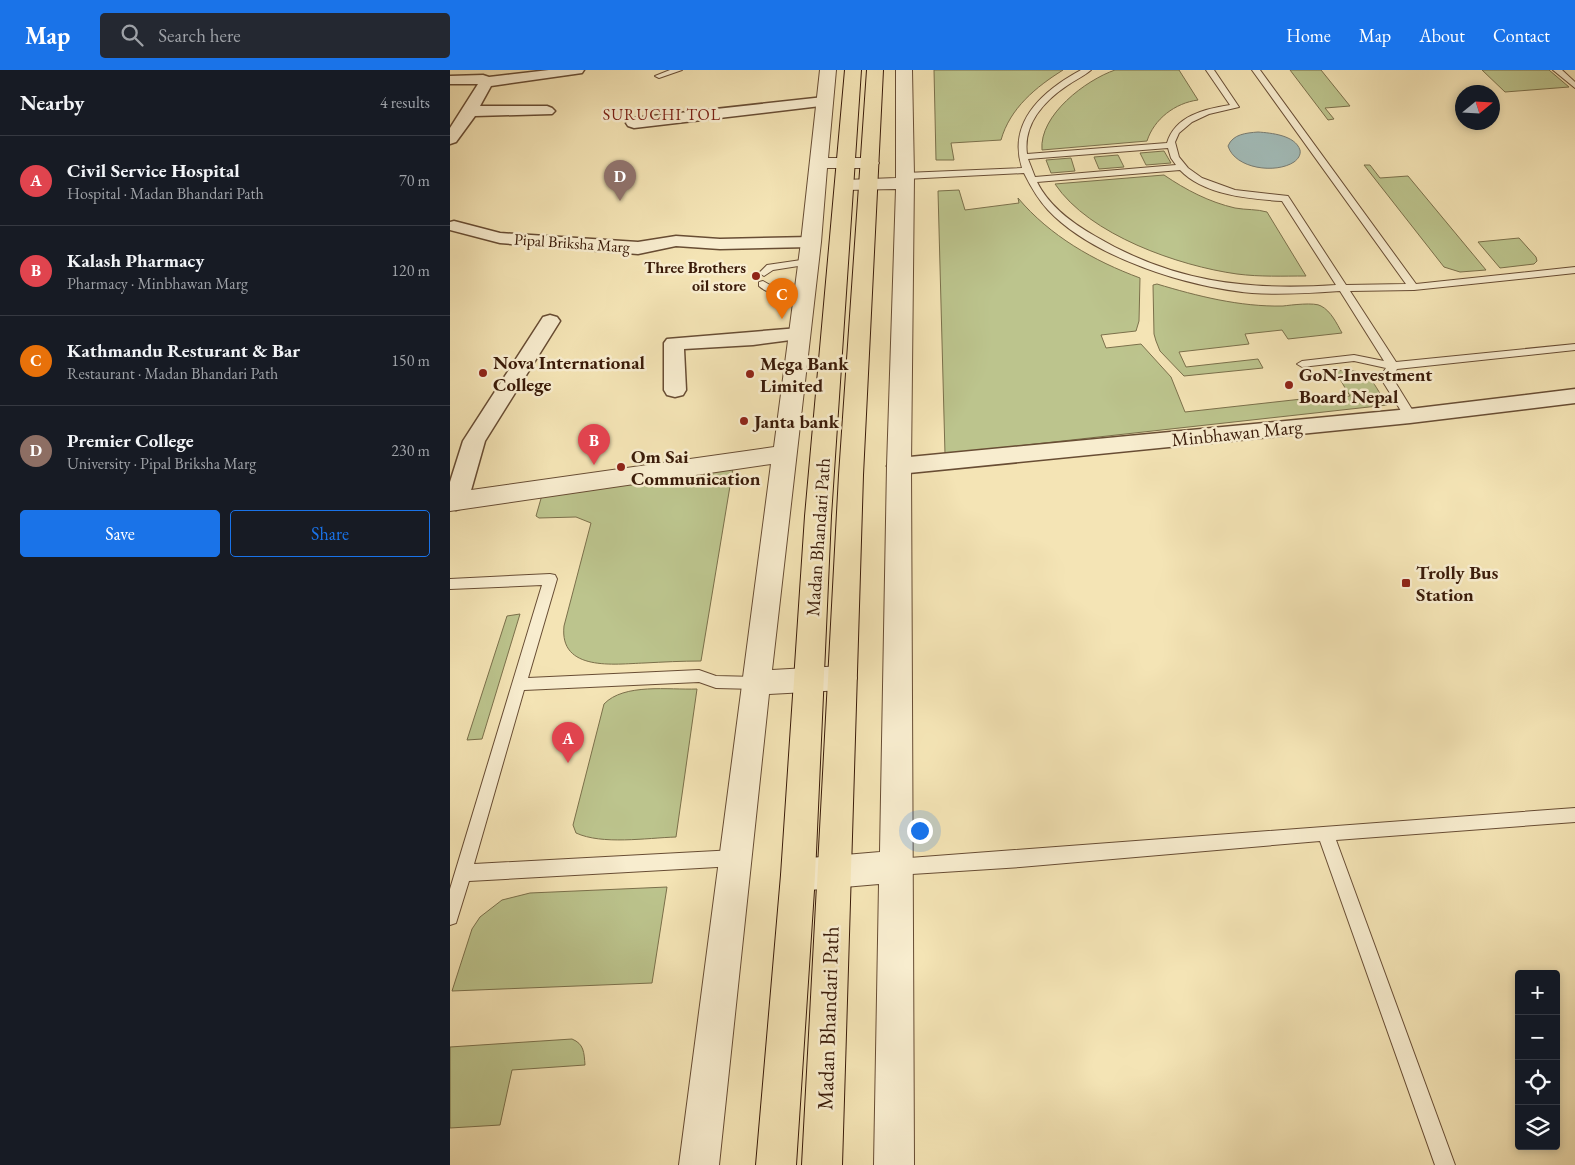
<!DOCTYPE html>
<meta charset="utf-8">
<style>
:root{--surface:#171b24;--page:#242831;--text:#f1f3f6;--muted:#9ea1a6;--line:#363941;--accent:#1a73e8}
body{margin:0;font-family:"EB Garamond",serif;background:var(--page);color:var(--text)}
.controls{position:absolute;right:15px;bottom:15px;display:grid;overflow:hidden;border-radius:5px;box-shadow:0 2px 8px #0003}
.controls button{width:45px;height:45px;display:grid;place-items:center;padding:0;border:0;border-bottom:1px solid var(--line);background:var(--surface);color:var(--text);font:25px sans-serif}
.compass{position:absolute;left:1005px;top:15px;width:45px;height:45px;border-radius:50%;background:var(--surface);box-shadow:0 2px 8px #0003;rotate:72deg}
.you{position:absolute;left:469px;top:760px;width:18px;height:18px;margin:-12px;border:4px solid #fff;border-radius:50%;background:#1a73e8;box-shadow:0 0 0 8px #1a73e833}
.badge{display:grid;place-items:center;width:32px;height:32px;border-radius:50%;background:var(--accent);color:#fff;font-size:16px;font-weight:700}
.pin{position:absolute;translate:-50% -41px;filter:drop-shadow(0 1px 2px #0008)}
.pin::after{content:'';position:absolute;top:26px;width:18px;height:15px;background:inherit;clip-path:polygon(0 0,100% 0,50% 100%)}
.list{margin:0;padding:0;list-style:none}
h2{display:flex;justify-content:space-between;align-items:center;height:65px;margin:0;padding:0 20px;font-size:21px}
h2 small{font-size:16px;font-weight:400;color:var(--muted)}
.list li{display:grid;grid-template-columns:32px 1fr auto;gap:15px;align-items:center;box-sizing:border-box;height:90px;padding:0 20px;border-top:1px solid var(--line)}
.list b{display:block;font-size:19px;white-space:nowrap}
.list p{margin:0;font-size:16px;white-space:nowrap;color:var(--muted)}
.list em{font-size:16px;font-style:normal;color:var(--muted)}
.actions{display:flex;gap:10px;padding:15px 20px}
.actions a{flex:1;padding:11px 0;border:1px solid var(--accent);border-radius:5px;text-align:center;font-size:18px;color:var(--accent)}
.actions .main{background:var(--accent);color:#fff}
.icon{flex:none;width:28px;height:28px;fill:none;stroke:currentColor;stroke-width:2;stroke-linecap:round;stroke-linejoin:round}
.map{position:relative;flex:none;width:1125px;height:1095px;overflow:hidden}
header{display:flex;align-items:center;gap:30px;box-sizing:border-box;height:70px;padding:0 25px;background:var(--accent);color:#fff}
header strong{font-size:24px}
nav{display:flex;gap:28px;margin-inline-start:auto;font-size:18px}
.search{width:350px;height:45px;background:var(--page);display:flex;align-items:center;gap:12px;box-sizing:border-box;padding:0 18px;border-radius:5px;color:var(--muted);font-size:19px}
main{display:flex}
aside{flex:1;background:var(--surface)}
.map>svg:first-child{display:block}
</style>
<header>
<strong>Map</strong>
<div class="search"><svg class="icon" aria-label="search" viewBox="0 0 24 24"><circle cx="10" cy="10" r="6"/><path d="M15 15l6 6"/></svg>Search here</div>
<nav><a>Home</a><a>Map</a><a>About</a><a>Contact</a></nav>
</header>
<main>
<aside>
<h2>Nearby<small>4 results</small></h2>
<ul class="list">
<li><span class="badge" style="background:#e0444e">A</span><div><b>Civil Service Hospital</b><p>Hospital · Madan Bhandari Path</p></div><em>70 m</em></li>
<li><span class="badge" style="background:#e0444e">B</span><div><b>Kalash Pharmacy</b><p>Pharmacy · Minbhawan Marg</p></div><em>120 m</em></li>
<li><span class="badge" style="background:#e8710a">C</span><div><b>Kathmandu Resturant &amp; Bar</b><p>Restaurant · Madan Bhandari Path</p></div><em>150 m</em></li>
<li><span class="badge" style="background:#8d6e63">D</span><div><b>Premier College</b><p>University · Pipal Briksha Marg</p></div><em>230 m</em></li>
</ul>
<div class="actions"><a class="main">Save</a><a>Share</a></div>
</aside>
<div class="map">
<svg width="1125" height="1095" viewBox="0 0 1125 1095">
<rect width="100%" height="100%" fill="#f4e4b5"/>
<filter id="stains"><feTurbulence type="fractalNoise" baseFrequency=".004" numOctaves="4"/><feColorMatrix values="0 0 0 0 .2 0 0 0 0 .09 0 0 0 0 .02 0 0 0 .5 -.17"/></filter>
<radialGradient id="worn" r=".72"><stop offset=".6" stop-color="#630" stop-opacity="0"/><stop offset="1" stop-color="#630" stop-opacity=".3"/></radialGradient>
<g fill="#bcc48d" stroke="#7b704b">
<path d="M 484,0 L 613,0 C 586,17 560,38 551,70 L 501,73 L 504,90 L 486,90 Z"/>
<path d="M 665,0 L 729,0 L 748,30 C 725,33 704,49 697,71 L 592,80 C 589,45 636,10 665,0 Z"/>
<path d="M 840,0 L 871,0 L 900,36 L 875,38 L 884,49 L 878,50 Z"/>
<path d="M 1032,0 L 1099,0 L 1119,17 L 1055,22 Z"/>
<path d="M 714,81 L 721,93 L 696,95 L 690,83 Z"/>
<path d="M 668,85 L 674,97 L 649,99 L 644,87 Z"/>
<path d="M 621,88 L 625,101 L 601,103 L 596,90 Z"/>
<path d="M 914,95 L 920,95 L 930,108 L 958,106 L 1036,200 L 1010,202 L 994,197 Z"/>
<path d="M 714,105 C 736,120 759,132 785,138 C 796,140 807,139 817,142 L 856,206 C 833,206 810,207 787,204 C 729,196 639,165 605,114 Z"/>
<path d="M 509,120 L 515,140 L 569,133 L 568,128 C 600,166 644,191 690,208 L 689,251 L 686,261 L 651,265 L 656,278 L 691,274 L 721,307 L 735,342 L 870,327 L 879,329 L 900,326 L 885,301 C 920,298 920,308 937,335 L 495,384 L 488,121 Z"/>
<path d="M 1069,168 L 1086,187 L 1087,191 L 1084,194 L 1050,198 L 1028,172 Z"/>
<path d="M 707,214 C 747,226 790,237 833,236 C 841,235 865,232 871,236 C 881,241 887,254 892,263 L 838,269 L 832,260 L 795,264 L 799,274 L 729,282 L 736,297 L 808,289 L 813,298 L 734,306 L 710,281 L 706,271 L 704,264 L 703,215 Z"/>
<path d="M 283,398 L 251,591 C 232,591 213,592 194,593 C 165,594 109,602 114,556 L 141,453 L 126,447 L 89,448 L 86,446 L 92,425 Z"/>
<path d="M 70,544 L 32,669 L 17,670 L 57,546 Z"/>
<path d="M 247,619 L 226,767 C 196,768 152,775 126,763 L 123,755 L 154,634 C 174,613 219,620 247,619 Z"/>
<path d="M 217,817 L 202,913 L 2,921 L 22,859 L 30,847 L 52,830 L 80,823 Z"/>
<path d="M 122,969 C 134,974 134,982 135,995 L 62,1000 L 50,1055 L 0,1058 L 0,977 Z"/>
</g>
<path fill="#a2bcb9" stroke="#787c73" d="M 808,62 C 821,63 845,65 850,80 C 851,85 848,89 844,92 C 826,104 785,99 778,76 C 783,64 796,63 808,62 Z"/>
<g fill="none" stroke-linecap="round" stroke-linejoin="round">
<defs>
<g id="service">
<path d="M 220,0 L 232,0 L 209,8 L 205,6 Z"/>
<path d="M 631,0 L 641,0 C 634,6 625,10 618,15 C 594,31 573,54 577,84 L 717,73 C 725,46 754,39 780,35 L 756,0 L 764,0 L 789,37 L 759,44 L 742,52 L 729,63 L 725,72 L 729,87 L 738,98 L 752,108 L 785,120 L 838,126 L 896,215 L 956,214 L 802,0 L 810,0 L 966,214 L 1125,197 L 1125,203 L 964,220 L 900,221 L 946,292 L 1125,274 L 1125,280 L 947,299 L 942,307 L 966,346 L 960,350 L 956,349 L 930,307 L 936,298 L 904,291 L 852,297 L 847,294 L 852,291 L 904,285 L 934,291 L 890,221 C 861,223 832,225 802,223 C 738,217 643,188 598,140 C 587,128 580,115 574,103 L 455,109 L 451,106 L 455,103 L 572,98 C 557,51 594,20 631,0 ZM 718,78 L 721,88 L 726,95 L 585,107 L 578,89 ZM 730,100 C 754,125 799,129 832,131 L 886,215 C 798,221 722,212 645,166 C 622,153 599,136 587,112 Z"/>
<path d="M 1103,0 L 1112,0 L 1125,12 L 1125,18 Z"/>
<path d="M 358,189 L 363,192 L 361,194 L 323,200 L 314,206 L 309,203 L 317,195 Z"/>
<path d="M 313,211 L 327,219 L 355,220 L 360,223 C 350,231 318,225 309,216 L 309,212 Z"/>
<path d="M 100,504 L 105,505 L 107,509 L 78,608 L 249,600 L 266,606 L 306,607 L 311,609 L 313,613 L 311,617 L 306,619 L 266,618 L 249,612 L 74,620 L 24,794 L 285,780 L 291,782 L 293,788 L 291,794 L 285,796 L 19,811 L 6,853 L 0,855 L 0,819 L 92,515 L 0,519 L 0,509 Z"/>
<path d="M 1125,738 L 1125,752 L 886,770 L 1005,1095 L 985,1095 L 870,771 L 570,797 L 446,805 L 440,803 L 438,797 L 440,791 L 446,789 Z"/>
</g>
<g id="minor">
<path d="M 99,0 L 134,0 L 132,3 L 41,16 L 30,36 L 97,36 L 102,38 L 105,41 L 102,44 L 25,46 L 6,72 L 0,74 L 0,58 L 28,14 L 0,14 L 0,6 L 33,5 L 39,7 Z"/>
<path d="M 374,27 L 379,29 L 382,32 L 379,35 L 184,58 L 178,56 L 176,53 L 178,50 L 184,48 Z"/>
<path d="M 4,151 L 50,163 L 188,172 L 226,166 L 270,169 L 361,167 L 367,168 L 370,172 L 367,176 L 361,177 L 270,179 L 226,176 L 188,184 L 50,173 L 0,160 L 0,152 Z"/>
<path d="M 100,245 L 107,247 L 110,251 L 35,371 L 18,431 L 14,437 L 6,440 L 0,438 L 0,412 L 13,371 L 93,247 Z"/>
<path d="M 349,258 L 356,260 L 359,264 L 356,268 L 303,275 L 234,279 L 236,320 L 233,325 L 225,327 L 217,325 L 214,320 L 214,273 L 217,269 Z"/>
<path d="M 1125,319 L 1125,333 L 960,353 L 449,404 L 441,402 L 437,396 L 441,390 L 449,388 L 960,339 Z"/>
</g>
<g id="tertiary">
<path d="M 370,0 L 386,0 L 378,88 L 420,88 L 426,89 L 429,93 L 426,97 L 420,98 L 377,98 L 371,172 L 322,600 L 393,596 L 403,599 L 407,608 L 403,617 L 393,620 L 319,624 L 269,1095 L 229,1095 L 321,394 L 0,441 L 0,423 L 324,377 L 351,172 Z"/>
<path d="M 446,0 L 462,0 L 464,106 L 461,396 L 464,1095 L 424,1095 L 429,814 L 348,821 L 336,816 L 331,805 L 336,794 L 348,789 L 430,782 L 437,396 L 446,119 L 395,120 L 389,119 L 386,115 L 389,111 L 395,110 L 446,108 Z"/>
</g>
<g id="trunk">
<path d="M 395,0 L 411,0 L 381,446 L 365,805 L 346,1095 L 306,1095 L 331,805 L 355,446 Z"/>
<path d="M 417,0 L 433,0 L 413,405 L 392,1095 L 352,1095 L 389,405 Z"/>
</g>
</defs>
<use href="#service" stroke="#684d34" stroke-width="2"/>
<use href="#minor" stroke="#684d34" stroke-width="3"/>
<use href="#tertiary" stroke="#684d34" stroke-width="2"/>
<use href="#trunk" stroke="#3a1b09" stroke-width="2"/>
<use href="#service" fill="#f8edcf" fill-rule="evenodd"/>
<use href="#minor" fill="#f8edcf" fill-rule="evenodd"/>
<use href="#tertiary" fill="#f8edcf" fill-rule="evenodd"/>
<use href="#trunk" fill="#f4e4b5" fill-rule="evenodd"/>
</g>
<g fill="#8f2418" stroke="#f8edcf" stroke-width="2">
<circle cx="306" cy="206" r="5"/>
<circle cx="33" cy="303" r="5"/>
<circle cx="300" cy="304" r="5"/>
<circle cx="839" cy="315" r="5"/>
<circle cx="294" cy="351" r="5"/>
<circle cx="171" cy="397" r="5"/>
<rect x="951" y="508" width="10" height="10" rx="2.5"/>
</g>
<g text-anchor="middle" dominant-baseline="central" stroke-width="5" stroke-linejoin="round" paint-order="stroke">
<g font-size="16" letter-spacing="1" fill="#7a1f14" stroke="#f8edcf">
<text x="212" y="44">SURUCHI TOL</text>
</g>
<g font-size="16" fill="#3a1b09" stroke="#f8edcf">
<text transform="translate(122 173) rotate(4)">Pipal Briksha Marg</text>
</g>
<g font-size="16" font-weight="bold" fill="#3a1b09" stroke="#f8edcf" text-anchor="end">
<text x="296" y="197">Three Brothers<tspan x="296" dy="18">oil store</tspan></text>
</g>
<g font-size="19" font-weight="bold" fill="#3a1b09" stroke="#f8edcf" text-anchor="start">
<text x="43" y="292">Nova International<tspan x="43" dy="22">College</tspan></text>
<text x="310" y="293">Mega Bank<tspan x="310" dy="22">Limited</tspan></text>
<text x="849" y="304">GoN-Investment<tspan x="849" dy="22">Board Nepal</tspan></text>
<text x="304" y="351">Janta bank</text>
<text x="181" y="386">Om Sai<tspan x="181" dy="22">Communication</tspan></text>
<text x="966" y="502">Trolly Bus<tspan x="966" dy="22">Station</tspan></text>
</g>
<g font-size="19" fill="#3a1b09" stroke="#f8edcf">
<text transform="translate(787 363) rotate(-6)">Minbhawan Marg</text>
<text transform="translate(368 467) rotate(-86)">Madan Bhandari Path</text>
</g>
<g font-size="22" fill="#3a1b09" stroke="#f8edcf">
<text transform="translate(378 948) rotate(-88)">Madan Bhandari Path</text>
</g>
</g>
<rect width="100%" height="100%" filter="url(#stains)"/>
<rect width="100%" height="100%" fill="url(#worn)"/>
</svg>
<div class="controls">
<button>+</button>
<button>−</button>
<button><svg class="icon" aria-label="locate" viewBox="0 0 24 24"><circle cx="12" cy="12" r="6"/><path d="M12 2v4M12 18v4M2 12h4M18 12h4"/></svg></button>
<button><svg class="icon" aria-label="layers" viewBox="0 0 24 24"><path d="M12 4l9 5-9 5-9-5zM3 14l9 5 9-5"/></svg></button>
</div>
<svg class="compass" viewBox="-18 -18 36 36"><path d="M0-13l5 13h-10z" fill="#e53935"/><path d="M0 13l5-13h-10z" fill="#9ea1a6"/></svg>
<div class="you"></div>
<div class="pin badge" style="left:118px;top:693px;background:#e0444e">A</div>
<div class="pin badge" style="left:144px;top:395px;background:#e0444e">B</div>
<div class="pin badge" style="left:332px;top:249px;background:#e8710a">C</div>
<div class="pin badge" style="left:170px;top:131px;background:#8d6e63">D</div>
</div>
</main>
